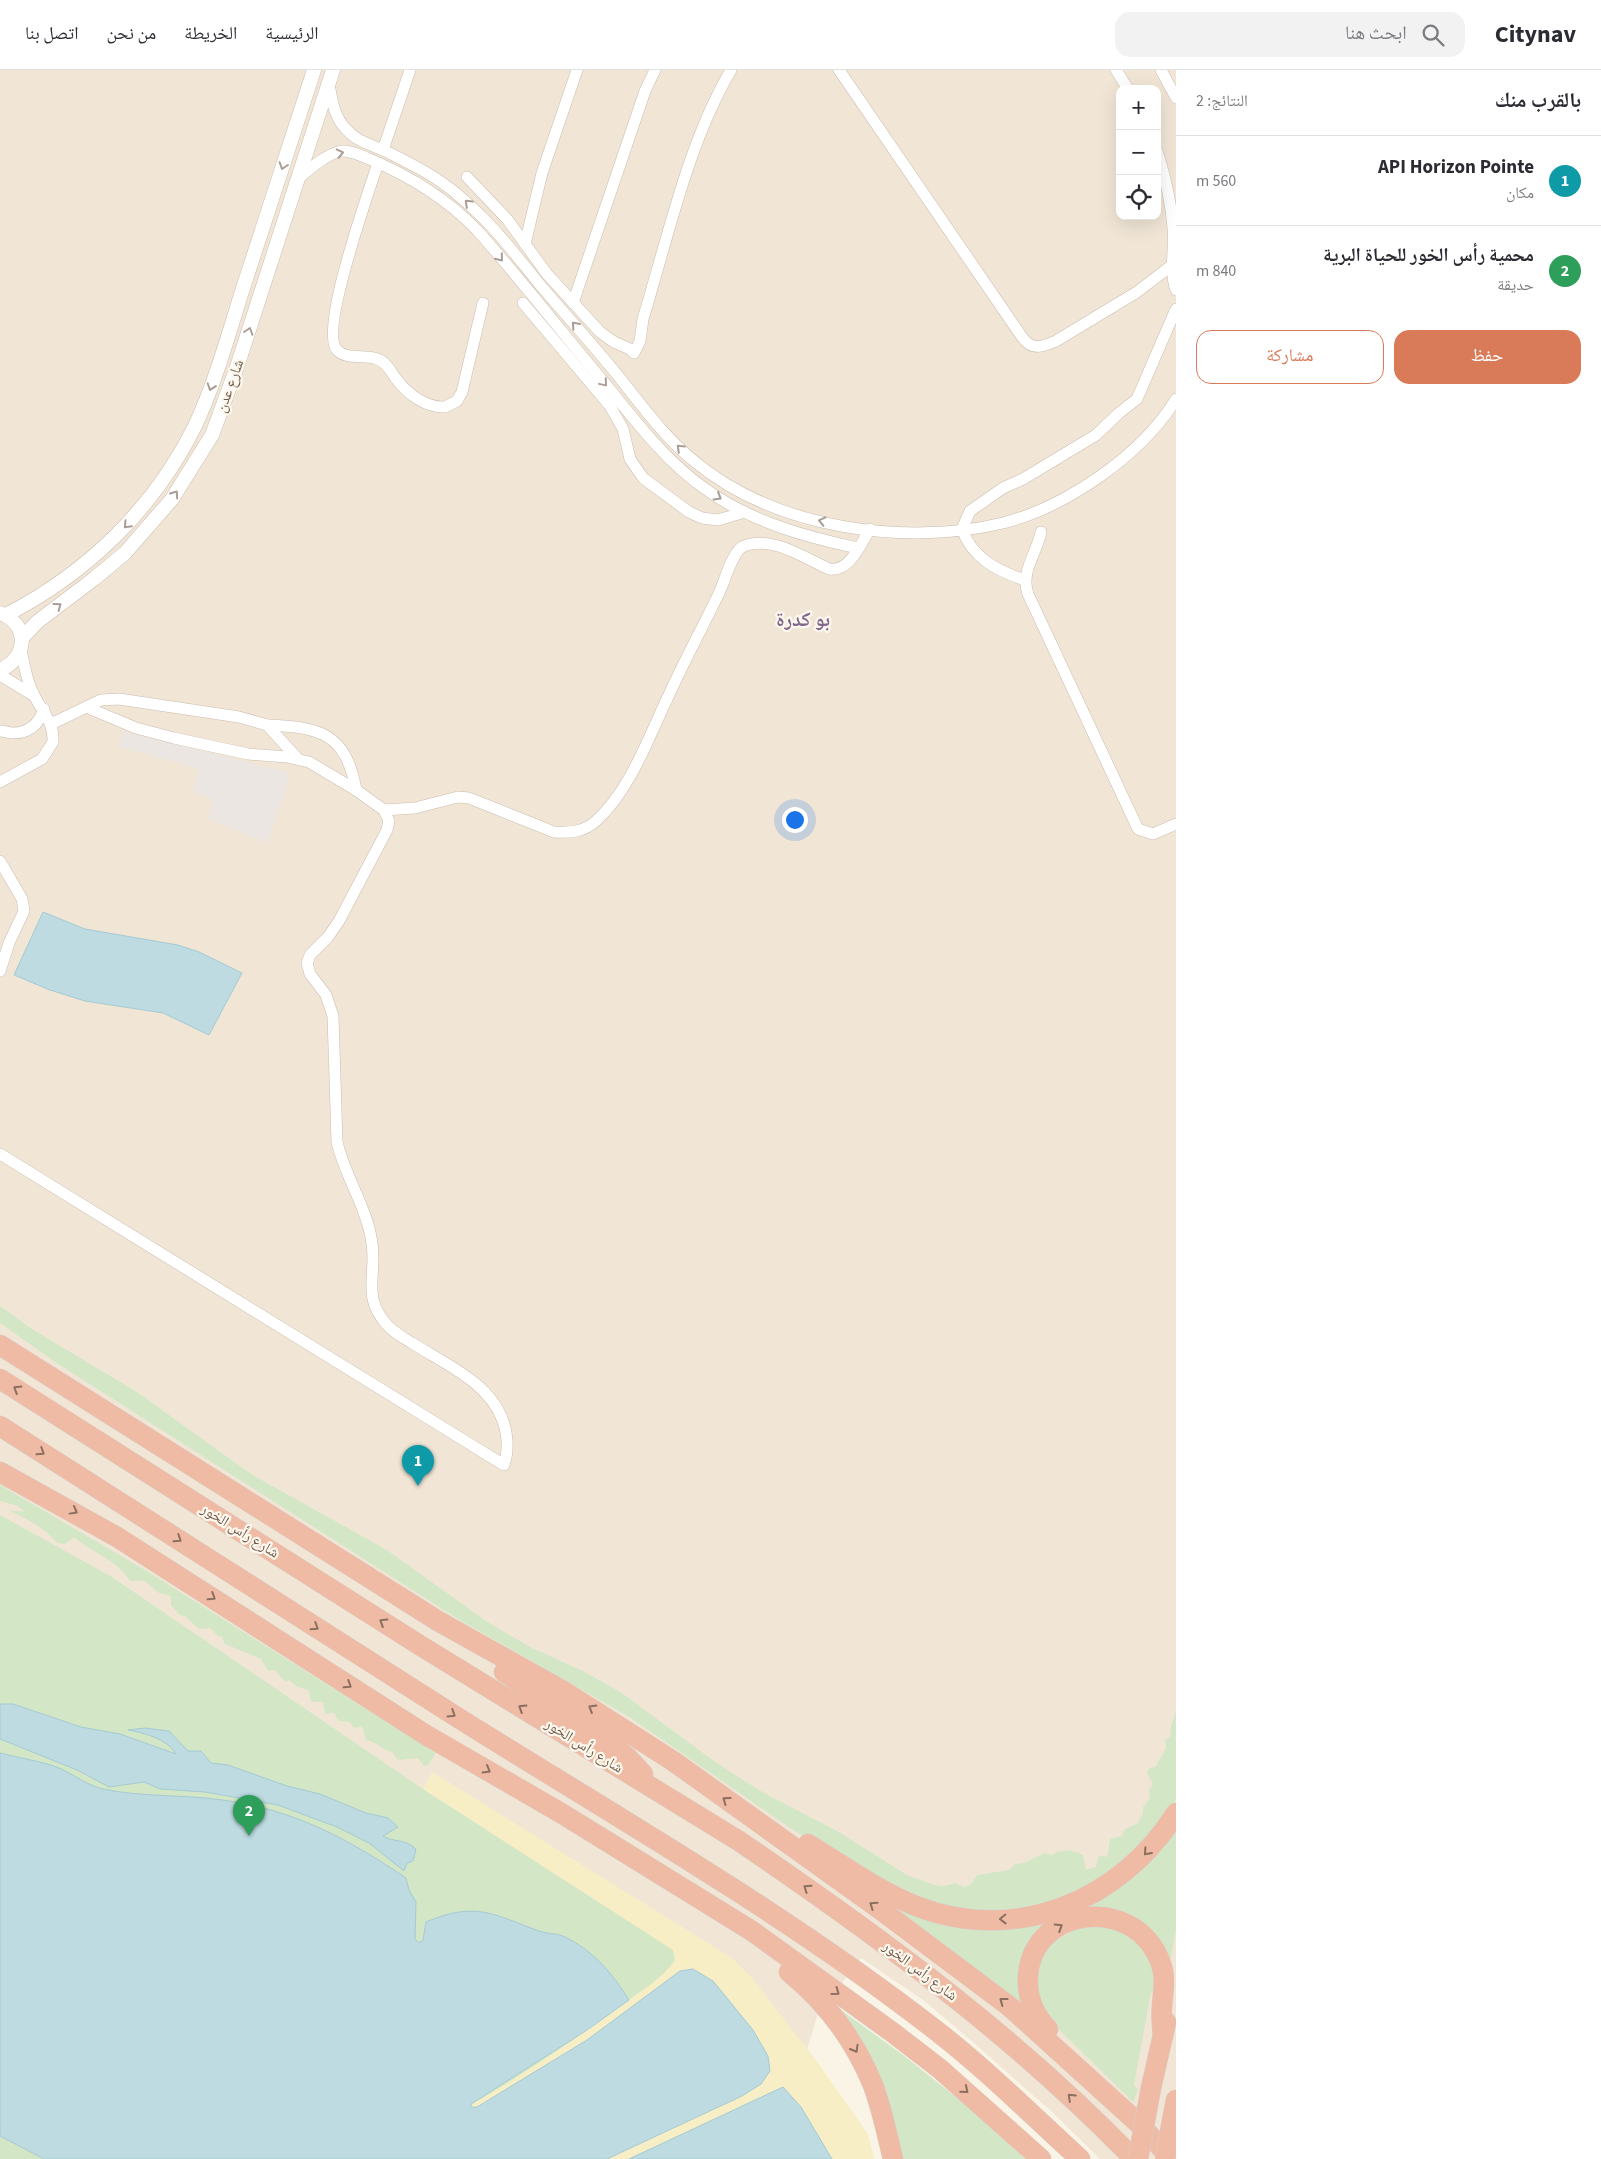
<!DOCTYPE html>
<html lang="ar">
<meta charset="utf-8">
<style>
:root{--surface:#fff;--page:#f2f2f3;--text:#2b2b33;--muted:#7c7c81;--line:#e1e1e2;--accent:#d97a58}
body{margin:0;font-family:"Source Sans 3","Noto Naskh Arabic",sans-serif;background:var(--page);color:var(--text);direction:rtl}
.controls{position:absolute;right:15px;top:15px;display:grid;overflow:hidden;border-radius:10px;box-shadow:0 5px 20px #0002}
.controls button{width:45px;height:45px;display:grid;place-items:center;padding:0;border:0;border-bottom:1px solid var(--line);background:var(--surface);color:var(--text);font:25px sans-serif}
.you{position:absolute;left:794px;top:749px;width:18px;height:18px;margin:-12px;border:4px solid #fff;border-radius:50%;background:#1a73e8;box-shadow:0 0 0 8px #1a73e833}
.badge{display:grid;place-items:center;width:32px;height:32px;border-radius:50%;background:var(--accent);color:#fff;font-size:16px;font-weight:700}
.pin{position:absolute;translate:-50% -41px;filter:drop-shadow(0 1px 2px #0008)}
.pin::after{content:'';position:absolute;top:26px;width:18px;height:15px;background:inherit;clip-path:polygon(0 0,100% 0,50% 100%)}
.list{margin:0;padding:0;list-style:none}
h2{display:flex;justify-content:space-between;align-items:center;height:65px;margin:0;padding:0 20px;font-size:21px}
h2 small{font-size:16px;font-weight:400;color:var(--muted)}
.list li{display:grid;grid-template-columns:32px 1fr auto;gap:15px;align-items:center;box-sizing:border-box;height:90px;padding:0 20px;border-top:1px solid var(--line)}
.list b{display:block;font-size:19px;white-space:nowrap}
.list p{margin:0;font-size:16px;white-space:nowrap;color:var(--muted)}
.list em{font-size:16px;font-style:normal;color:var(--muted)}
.actions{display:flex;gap:10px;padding:15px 20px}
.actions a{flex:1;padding:11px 0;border:1px solid var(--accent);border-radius:15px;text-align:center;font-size:18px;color:var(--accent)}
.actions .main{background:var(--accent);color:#fff}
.icon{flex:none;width:28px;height:28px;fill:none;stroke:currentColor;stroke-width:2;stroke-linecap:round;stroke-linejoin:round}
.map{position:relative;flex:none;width:1176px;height:2089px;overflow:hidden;direction:ltr}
header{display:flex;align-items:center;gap:30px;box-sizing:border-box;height:70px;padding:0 25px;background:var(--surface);border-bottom:1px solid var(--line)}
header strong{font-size:24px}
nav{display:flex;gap:28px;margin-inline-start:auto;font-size:18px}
.search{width:350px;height:45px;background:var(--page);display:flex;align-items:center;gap:12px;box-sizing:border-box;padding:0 18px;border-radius:15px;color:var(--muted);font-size:19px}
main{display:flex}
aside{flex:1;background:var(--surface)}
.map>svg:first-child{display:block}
</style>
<header>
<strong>Citynav</strong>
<div class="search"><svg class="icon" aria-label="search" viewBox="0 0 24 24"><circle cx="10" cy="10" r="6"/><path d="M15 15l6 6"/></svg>ابحث هنا</div>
<nav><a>الرئيسية</a><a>الخريطة</a><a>من نحن</a><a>اتصل بنا</a></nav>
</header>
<main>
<aside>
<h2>بالقرب منك<small>النتائج: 2</small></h2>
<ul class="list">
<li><span class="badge" style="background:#0f9aa8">1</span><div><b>API Horizon Pointe</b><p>مكان</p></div><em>560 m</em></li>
<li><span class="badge" style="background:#2e9e5b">2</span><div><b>محمية رأس الخور للحياة البرية</b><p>حديقة</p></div><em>840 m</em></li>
</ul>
<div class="actions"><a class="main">حفظ</a><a>مشاركة</a></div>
</aside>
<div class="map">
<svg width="1176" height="2089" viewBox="0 0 1176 2089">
<rect width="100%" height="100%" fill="#faf4e7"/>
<path fill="#f1e6d6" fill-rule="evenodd" d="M 0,0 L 1176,0 L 1176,2089 L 1100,2089 L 1051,2041 L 967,1967 L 923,1930 L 861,1888 L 818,1944 L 805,1986 L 29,2089 L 0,2076 ZM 1120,19 L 1157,19 L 1157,146 L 1120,146 Z"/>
<path fill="#ebe6e1" d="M 123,661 L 290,703 L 268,773 L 208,749 L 214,730 L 193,722 L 199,698 L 118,677 Z"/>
<g fill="#d3e7c7">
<path d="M 0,1236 L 32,1259 L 137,1322 L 251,1404 L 387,1480 L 486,1551 L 530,1577 L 583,1601 L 622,1623 L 718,1694 L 764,1723 L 839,1762 L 907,1805 L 934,1815 L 944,1816 L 955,1813 L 965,1817 L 971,1814 L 977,1805 L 1009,1800 L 1015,1794 L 1024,1793 L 1044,1783 L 1052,1785 C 1062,1778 1073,1780 1083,1785 L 1086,1800 L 1096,1797 L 1098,1787 L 1104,1785 L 1107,1788 L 1110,1769 L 1122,1766 L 1125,1759 L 1138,1753 L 1143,1743 L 1143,1737 L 1150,1728 L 1149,1720 L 1153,1714 L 1147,1703 L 1149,1699 L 1156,1696 L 1166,1678 L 1165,1670 L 1170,1667 L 1171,1656 L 1176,1641 L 1176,1729 L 1171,1739 L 1140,1779 L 1092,1815 L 1038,1837 L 985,1841 L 957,1840 L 895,1819 L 793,1760 L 631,1648 L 458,1549 L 55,1292 L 0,1253 Z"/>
<path d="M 0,1415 L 145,1500 L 436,1683 L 428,1695 L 424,1696 L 418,1688 L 398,1690 L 392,1682 C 381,1680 377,1672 366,1670 L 362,1656 L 354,1658 L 350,1652 L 339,1651 L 334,1643 L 325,1644 L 323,1632 L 311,1632 L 309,1621 L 296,1616 L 289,1610 L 285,1612 L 275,1600 L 268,1601 L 261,1589 L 225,1574 L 222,1567 L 218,1566 L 210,1558 L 199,1559 L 185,1546 L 179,1545 L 174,1538 L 171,1536 L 171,1526 L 159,1523 L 145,1511 L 130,1511 C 117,1489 91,1483 74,1467 L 65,1474 L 57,1473 C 46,1458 25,1448 8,1440 L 25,1442 L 18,1436 L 0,1431 Z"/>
<path d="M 0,1445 L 112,1507 L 417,1715 L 719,1909 L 844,2089 L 0,2089 Z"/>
<path d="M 1176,1754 L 1176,1859 L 1170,1893 L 1156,1868 L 1078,1841 Z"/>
<path d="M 881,1829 L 918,1844 L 1058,1845 L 1021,1934 Z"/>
<path d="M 1080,1857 L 1115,1857 L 1145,1878 L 1153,1895 L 1156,1920 L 1151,1923 L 1134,2015 L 1138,2020 L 1133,2032 L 1043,1944 L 1036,1913 L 1038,1898 L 1044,1883 L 1055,1871 Z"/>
<path d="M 829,1931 L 907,1988 L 971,2039 L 1025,2089 L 896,2089 Z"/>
</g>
<path fill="#f7eec5" d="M 432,1702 L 732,1888 L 753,1909 L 818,1993 L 868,2064 L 874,2089 L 832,2089 L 801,2037 L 783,2017 L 629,2089 L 607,2089 L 665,2062 L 768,1986 L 753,1960 L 713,1911 L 680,1901 L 587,1970 L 477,2037 L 471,2038 L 471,2035 C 524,2004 576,1969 625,1933 C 642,1920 663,1908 675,1890 L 673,1880 L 423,1719 Z"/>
<g fill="#bedbe2" stroke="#a5cad3">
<path d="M 43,842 L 85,859 L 178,875 L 199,882 L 242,903 L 209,965 L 163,943 L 85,931 L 50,920 L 14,905 Z"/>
<path d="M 0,1634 L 13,1634 L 81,1657 L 120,1664 L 176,1684 C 167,1669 145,1663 128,1660 L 145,1658 L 169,1661 L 188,1681 L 201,1681 L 211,1693 L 228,1695 L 287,1716 L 320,1724 L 366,1743 L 388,1748 L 398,1757 L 383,1766 C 395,1773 404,1768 416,1779 L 413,1791 L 407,1793 L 404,1801 L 369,1773 L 337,1757 L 278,1735 L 205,1722 L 160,1719 L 144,1712 L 109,1717 L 77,1700 L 0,1669 Z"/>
<path d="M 0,1683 C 19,1688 41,1691 59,1698 C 73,1704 88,1716 103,1719 C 136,1726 171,1725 205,1728 C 284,1735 341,1764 406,1808 L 409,1820 L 416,1832 L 415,1869 L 419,1873 L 423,1870 L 426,1852 C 475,1831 493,1844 539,1861 C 547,1864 557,1863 565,1867 C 594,1881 612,1903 629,1930 L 587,1960 L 471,2034 L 471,2037 L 477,2037 L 587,1970 L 680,1901 L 693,1899 L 713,1911 L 753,1960 L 768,1986 L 770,2001 L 761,2014 L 742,2026 L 607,2089 L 44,2089 L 0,2066 Z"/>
<path d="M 783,2017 L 801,2037 L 832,2089 L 629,2089 Z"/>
</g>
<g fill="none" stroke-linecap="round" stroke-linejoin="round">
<defs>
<g id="minor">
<path d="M 839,0 L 1022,267 C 1032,281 1042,277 1056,271 L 1137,222 L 1176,192"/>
<path d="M 1116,0 L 1128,19"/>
<path d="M 1161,0 L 1176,28"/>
<path d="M 329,14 C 332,30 334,47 346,59 C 356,71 369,74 383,80 C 396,86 409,93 422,100 C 444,112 463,128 481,146 C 503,167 522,193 541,216 C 566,245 591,273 615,302 C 640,333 663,366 694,391 C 774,458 904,477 1003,453 C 1066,437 1142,385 1176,329"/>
<path d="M 383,80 L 410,0"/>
<path d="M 1157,81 C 1165,106 1171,131 1173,158 C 1175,178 1169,200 1176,220"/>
<path d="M 378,93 C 369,121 319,261 337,280 C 349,293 374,280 386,295 C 390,299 393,305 397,310 C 407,324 427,338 445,337 L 457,331 L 462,322 L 483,233"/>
<path d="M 467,107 L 507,149 L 547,204 L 600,262 L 614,272 L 630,279 L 634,283 L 640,271 L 643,249 C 668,167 688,73 731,0"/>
<path d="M 299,108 C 311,98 325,85 341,81 C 350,80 359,85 367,88 C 408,105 446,128 477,160 C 522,211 564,265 608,317 C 637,353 666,391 704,418 C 749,451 805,467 858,478"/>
<path d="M 525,174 L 542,103 L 577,0"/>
<path d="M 523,233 L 610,336 L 623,359 L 630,389 L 643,408 L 689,442 L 702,448 L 718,450 L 745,442"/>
<path d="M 573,233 L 645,21 L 655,0"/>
<path d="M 1041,462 C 1037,483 1020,502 1028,524 L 1138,759 L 1153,764 L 1176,754"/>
<path d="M 1025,510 C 997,501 972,488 962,459 L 970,441 L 1003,418 L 1023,409 L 1096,365 L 1119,343 L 1137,329 L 1176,239"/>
<path d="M 0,605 L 33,625"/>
<path d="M 51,654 L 101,630 L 119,629 L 239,647 L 267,655 L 298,689"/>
<path d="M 267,655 C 320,657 346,663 356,720"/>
<path d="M 0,661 C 4,661 8,663 13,663 C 29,663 39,654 44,639"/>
<path d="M 0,712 L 42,689 L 53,672 C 54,651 42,642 34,625 C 27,611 24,595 21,579"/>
<path d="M 384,740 L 415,738 L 458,727 L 469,728 L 554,762 C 570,763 584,762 596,751 C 631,719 648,668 668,627 C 684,591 703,557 720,521 C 725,510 733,480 744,476 C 772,465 804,488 829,499 C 850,502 860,475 870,459"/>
<path d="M 0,791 L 22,829 L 24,841 L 9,873 L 0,901"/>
<path d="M 0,1084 L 504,1395 C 509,1380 508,1366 503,1351 C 489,1312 445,1294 412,1273 C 404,1268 395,1263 388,1256 C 361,1227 377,1206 372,1173 C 367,1137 345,1107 337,1072 L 333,946 L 326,925 L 310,904 L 307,893 L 310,885 L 328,867 L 339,851 L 387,760 L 389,751 L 384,740 L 356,720 L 309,692 L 287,687 L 248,684 L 174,668 L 136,658 L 86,637"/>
</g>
<g id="tertiary">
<path d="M 0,543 C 30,554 28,588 0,600"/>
<path d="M 6,545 C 87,503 154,439 195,356 C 217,309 230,258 246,209 C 269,139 291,70 314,0"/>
<path d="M 22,568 L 37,552 L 95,508 L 125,483 L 172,429 L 212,365 L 237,297 L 333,0"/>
</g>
<g id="motorway">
<path d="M 0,1275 L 438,1551 L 565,1622 L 673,1691 L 881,1840 L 1009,1936 L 1137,2052 L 1172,2089"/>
<path d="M 0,1309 L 421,1576 L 739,1771 C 880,1867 1014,1965 1134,2089"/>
<path d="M 0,1356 C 154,1453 306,1552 460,1649 C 621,1750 787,1844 938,1962 C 988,2001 1033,2046 1080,2089"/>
<path d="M 0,1402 L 117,1467 L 426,1665 L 561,1743 L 752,1861 L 892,1962 L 940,1999 L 1041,2089"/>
<path d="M 504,1602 L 607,1671 L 627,1687 L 643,1704"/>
<path d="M 808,1774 C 843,1795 878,1821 916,1836 C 1016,1875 1121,1831 1176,1743"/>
<path d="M 789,1902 C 826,1932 855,1971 873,2015 C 882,2039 887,2064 893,2089"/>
<path d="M 1048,1959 C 1036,1947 1029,1932 1028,1915 C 1024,1836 1136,1821 1161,1894 C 1166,1908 1163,1921 1162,1936 C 1161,1946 1162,1956 1163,1966"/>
<path d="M 1151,2018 L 1166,1952"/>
<path d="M 1173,2046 L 1176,2030"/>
</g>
</defs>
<use href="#minor" stroke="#cbbcae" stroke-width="12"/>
<use href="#tertiary" stroke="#cbbcae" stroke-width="15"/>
<use href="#motorway" stroke="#d8d1cd" stroke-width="21"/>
<use href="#minor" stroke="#fff" stroke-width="11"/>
<use href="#tertiary" stroke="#fff" stroke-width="14"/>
<use href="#motorway" stroke="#efbba4" stroke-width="20"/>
<defs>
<g id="motorway-bridge">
<path d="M 1138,2089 L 1151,2018"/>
<path d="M 1165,2089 L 1173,2046"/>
</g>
</defs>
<use href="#motorway-bridge" stroke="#d8d1cd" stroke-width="21" stroke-linecap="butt"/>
<use href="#motorway-bridge" stroke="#efbba4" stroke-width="20"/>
</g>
<defs><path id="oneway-chevron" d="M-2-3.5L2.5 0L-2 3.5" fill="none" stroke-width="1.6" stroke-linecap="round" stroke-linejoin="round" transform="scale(1.25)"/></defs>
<g stroke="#aa9d95">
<use href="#oneway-chevron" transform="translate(340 83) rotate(-13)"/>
<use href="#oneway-chevron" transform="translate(283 96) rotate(108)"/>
<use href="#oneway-chevron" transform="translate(468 133) rotate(-137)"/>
<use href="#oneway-chevron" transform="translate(500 188) rotate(51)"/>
<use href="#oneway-chevron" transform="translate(575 255) rotate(-132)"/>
<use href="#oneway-chevron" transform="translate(249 261) rotate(-72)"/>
<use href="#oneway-chevron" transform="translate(604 313) rotate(50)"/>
<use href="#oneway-chevron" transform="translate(211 317) rotate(109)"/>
<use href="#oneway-chevron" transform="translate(680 378) rotate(-136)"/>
<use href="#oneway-chevron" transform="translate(175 424) rotate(-55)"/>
<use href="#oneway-chevron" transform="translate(718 427) rotate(31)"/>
<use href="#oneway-chevron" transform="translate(822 451) rotate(-167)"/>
<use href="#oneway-chevron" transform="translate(127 455) rotate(133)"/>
<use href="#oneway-chevron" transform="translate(58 536) rotate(-36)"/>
</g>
<g stroke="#8b6f5f">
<use href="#oneway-chevron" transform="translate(17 1319) rotate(-148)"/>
<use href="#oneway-chevron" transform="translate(41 1382) rotate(33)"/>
<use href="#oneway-chevron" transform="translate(74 1441) rotate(29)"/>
<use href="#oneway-chevron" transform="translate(178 1469) rotate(33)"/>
<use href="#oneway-chevron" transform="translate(212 1527) rotate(33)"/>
<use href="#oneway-chevron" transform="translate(383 1552) rotate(-148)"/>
<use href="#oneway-chevron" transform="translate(315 1557) rotate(33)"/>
<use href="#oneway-chevron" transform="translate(348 1615) rotate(33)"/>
<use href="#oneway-chevron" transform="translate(522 1638) rotate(-148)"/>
<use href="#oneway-chevron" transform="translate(592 1638) rotate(-149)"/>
<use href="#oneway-chevron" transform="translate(452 1644) rotate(32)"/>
<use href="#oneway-chevron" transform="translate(487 1700) rotate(30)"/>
<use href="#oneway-chevron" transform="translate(726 1730) rotate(-144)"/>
<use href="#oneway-chevron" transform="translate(1147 1782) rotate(132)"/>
<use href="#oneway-chevron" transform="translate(807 1818) rotate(-145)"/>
<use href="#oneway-chevron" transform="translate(873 1835) rotate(-145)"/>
<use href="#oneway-chevron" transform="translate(1003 1849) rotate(179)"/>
<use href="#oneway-chevron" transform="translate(1059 1857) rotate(-32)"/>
<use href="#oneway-chevron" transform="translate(836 1922) rotate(36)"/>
<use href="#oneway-chevron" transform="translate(1003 1931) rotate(-143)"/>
<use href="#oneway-chevron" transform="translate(855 1979) rotate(60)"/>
<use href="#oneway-chevron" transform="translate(965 2020) rotate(40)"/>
<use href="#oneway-chevron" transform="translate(1071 2027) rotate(-137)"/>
</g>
<g text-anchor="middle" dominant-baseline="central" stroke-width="4.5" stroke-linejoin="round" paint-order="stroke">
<g font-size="15" fill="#725c4e" stroke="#fdf8ed">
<text transform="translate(230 316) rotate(-70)">شارع عدن</text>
<text transform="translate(240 1461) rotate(32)">شارع رأس الخور</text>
<text transform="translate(584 1676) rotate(32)">شارع رأس الخور</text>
<text transform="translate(920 1901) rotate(37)">شارع رأس الخور</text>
</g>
<g font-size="20" font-weight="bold" fill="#82668e" stroke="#fdf8ed">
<text x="803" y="550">بو كدرة</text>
</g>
</g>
</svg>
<div class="controls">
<button>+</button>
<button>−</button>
<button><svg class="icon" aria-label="locate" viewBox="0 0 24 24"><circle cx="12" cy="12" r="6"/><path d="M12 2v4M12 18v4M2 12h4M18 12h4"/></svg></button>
</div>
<div class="you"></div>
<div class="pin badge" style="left:418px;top:1416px;background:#0f9aa8">1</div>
<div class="pin badge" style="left:249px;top:1766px;background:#2e9e5b">2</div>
</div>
</main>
